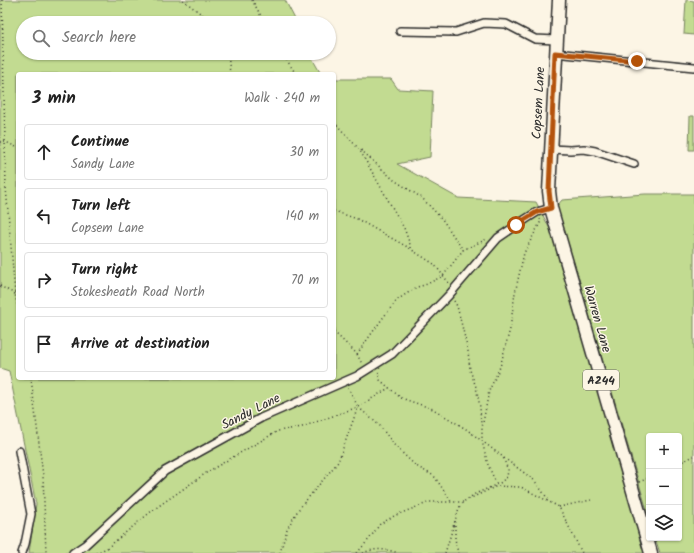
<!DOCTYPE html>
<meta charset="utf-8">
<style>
:root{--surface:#fff;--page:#f2f2f2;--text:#222;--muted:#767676;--line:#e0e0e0}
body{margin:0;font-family:Kalam,sans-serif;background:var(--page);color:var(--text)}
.controls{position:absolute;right:12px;bottom:12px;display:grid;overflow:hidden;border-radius:4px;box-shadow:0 1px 3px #0004}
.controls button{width:36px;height:36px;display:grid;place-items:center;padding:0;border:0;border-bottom:1px solid var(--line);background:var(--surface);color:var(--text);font:20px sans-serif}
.stop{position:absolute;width:12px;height:12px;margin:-9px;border:3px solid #b45309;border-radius:50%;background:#fff}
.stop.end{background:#b45309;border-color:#fff;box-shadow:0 1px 4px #0008}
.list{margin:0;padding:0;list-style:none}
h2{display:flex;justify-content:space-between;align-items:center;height:52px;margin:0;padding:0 16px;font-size:17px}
h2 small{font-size:13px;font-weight:400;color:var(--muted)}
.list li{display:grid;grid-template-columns:26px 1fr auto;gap:12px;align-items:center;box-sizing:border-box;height:56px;margin:0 8px 8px;padding:0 8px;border:1px solid var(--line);border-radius:4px}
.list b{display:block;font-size:15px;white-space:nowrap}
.list p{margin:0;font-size:13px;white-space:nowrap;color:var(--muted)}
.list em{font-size:13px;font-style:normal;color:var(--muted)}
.icon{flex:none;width:22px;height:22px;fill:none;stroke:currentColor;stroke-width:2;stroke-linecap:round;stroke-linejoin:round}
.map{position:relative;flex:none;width:694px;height:553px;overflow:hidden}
.search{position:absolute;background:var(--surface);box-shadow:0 1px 3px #0004;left:16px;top:16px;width:320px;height:44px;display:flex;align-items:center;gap:10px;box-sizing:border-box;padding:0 14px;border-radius:22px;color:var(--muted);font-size:15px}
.panel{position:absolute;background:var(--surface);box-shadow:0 1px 3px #0004;left:16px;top:72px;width:320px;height:308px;border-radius:4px}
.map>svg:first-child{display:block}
</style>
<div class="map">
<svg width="694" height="553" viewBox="0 0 694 553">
<rect width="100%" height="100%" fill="#fcf5e5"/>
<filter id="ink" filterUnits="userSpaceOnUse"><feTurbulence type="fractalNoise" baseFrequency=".025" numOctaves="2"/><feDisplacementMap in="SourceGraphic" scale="8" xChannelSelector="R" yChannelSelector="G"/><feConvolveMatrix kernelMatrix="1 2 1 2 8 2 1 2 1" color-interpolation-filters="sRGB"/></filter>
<g filter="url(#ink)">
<g fill="#c2db91" stroke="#76835e">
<path d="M 0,0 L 285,0 L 297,23 L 23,23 L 23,53 L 309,53 L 321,74 L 18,74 L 18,378 L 334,378 L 334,79 L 391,79 L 398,89 L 433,91 L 430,157 L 397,164 L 458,198 L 536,202 L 550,229 L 645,553 L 29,553 L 36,504 L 9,371 L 0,368 Z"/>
<path d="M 686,0 L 694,1 L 694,35 L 684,34 Z"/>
<path d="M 690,116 L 694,116 L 694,150 L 689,150 Z"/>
<path d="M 645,194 L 694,194 L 694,553 L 660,553 L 655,538 L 679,538 L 679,436 L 649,436 L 649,517 L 557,206 L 562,200 Z"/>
</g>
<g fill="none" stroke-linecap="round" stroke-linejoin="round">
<defs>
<g id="street">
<path d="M 400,31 L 456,32 L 484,23 L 506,24 L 535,39 L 556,40"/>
<path d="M 555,53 L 694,67"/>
<path d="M 551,149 L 570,150 L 584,149 L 595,151 L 634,164"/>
<path d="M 19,451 L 31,514 L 25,544 L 22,553"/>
<path d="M 73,553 L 85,545 L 165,471 L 261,418 L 357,376 L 392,354 L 449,295 L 498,238 L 526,219 L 537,212 L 551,208"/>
</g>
<path id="primary" d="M 559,0 L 549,191 L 551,208 L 651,553"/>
</defs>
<use href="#street" stroke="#2b2b2b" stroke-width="10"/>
<use href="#primary" stroke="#2b2b2b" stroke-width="15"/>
<g stroke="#2b2b2b" stroke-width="1.5" stroke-dasharray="1 3" stroke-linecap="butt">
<path d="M 2,0 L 6,187 L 15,294 L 18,308"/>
<path d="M 183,0 L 213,23"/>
<path d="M 252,0 L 265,23"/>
<path d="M 228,53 L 230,74"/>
<path d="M 271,53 L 286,59"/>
<path d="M 282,53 L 296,74"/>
<path d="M 334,122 L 359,149 L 404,228 L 412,250 L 434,264 L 449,283"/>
<path d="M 0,142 L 6,142 L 18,148"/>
<path d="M 361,150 L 394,180 L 422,198 L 442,219 L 463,250"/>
<path d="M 334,211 L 357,219 L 411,249"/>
<path d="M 0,286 L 15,294"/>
<path d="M 454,301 L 457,306 L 463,330 L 468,351 L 470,370 L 476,387 L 480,407 L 481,425"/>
<path d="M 334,332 L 357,354 L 362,364"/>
<path d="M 357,354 L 382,319 L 397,300 L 417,287 L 425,285 L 443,276 L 463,250 L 487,239"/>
<path d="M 378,372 L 380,380 L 401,398 L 433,409 L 466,429 L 482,441 L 488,465 L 497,485"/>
<path d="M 31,378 L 43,476 L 46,553"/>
<path d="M 348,387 L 358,407"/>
<path d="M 504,458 L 534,480 L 548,499"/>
<path d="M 679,463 L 694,456"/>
<path d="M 639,482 L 649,478"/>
<path d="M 469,499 L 497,486 L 521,487 L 559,507 L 582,553"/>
<path d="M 559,507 L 591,500"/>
<path d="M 455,521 L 455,539 L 458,553"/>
<path d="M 96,553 L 107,548 L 153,510 L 209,471 L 278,431 L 302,427 L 358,407 L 380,426 L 395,446 L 416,466 L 434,476 L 451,501"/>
<path d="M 280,553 L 287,529 L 298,510 L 338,462 L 358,407 L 389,388"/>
<path d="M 357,553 L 370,538 L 380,524 L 396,515 L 430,502 L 463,502"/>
<path d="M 363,553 C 372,548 389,549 398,553"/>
<path d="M 445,553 L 459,508 L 463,502 L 475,494 L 500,483 L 507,477 L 508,470 L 503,457 L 482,441 L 482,428 L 489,391 L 500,367 L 510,329 L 515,293 L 524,253 L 541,221 L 540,219"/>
</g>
<use href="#street" stroke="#fcf5e5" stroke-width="7"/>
<use href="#primary" stroke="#fcf5e5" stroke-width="12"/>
</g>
</g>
<g fill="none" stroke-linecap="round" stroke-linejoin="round" filter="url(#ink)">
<path stroke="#b45309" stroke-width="5" d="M 516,225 L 537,212 L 551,208 L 549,191 L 555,53 L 637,61"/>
</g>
<g text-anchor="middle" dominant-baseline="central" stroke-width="3" stroke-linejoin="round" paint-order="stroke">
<rect fill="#fcf5e5" stroke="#6a6863" stroke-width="1" x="583" y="370" width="36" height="20" rx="3"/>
<g font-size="12" font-weight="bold" fill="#2b2b2b">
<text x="601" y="380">A244</text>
</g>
<g font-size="13" fill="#2b2b2b" stroke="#fcf5e5">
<text transform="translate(539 103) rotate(-87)">Copsem Lane</text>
<text transform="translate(597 319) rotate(74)">Warren Lane</text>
<text transform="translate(251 412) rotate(-27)">Sandy Lane</text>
</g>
</g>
</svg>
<div class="controls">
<button>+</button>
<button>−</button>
<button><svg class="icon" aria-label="layers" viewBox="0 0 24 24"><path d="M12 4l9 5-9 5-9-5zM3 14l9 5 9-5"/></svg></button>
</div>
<div class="stop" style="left:516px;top:225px"></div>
<div class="stop end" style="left:637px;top:61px"></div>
<div class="search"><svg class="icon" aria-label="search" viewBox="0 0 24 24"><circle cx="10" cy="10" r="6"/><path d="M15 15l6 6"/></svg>Search here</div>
<section class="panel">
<h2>3 min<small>Walk · 240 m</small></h2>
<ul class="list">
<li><svg class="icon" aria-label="ahead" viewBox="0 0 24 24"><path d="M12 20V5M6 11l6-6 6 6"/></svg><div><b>Continue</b><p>Sandy Lane</p></div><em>30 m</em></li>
<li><svg class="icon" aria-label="left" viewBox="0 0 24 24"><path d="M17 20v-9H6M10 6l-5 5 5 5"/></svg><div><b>Turn left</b><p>Copsem Lane</p></div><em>140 m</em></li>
<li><svg class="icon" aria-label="right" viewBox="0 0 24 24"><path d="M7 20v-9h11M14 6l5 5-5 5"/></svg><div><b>Turn right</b><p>Stokesheath Road North</p></div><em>70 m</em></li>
<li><svg class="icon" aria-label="arrive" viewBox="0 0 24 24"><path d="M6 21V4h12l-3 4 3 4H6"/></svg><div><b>Arrive at destination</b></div></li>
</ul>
</section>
</div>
